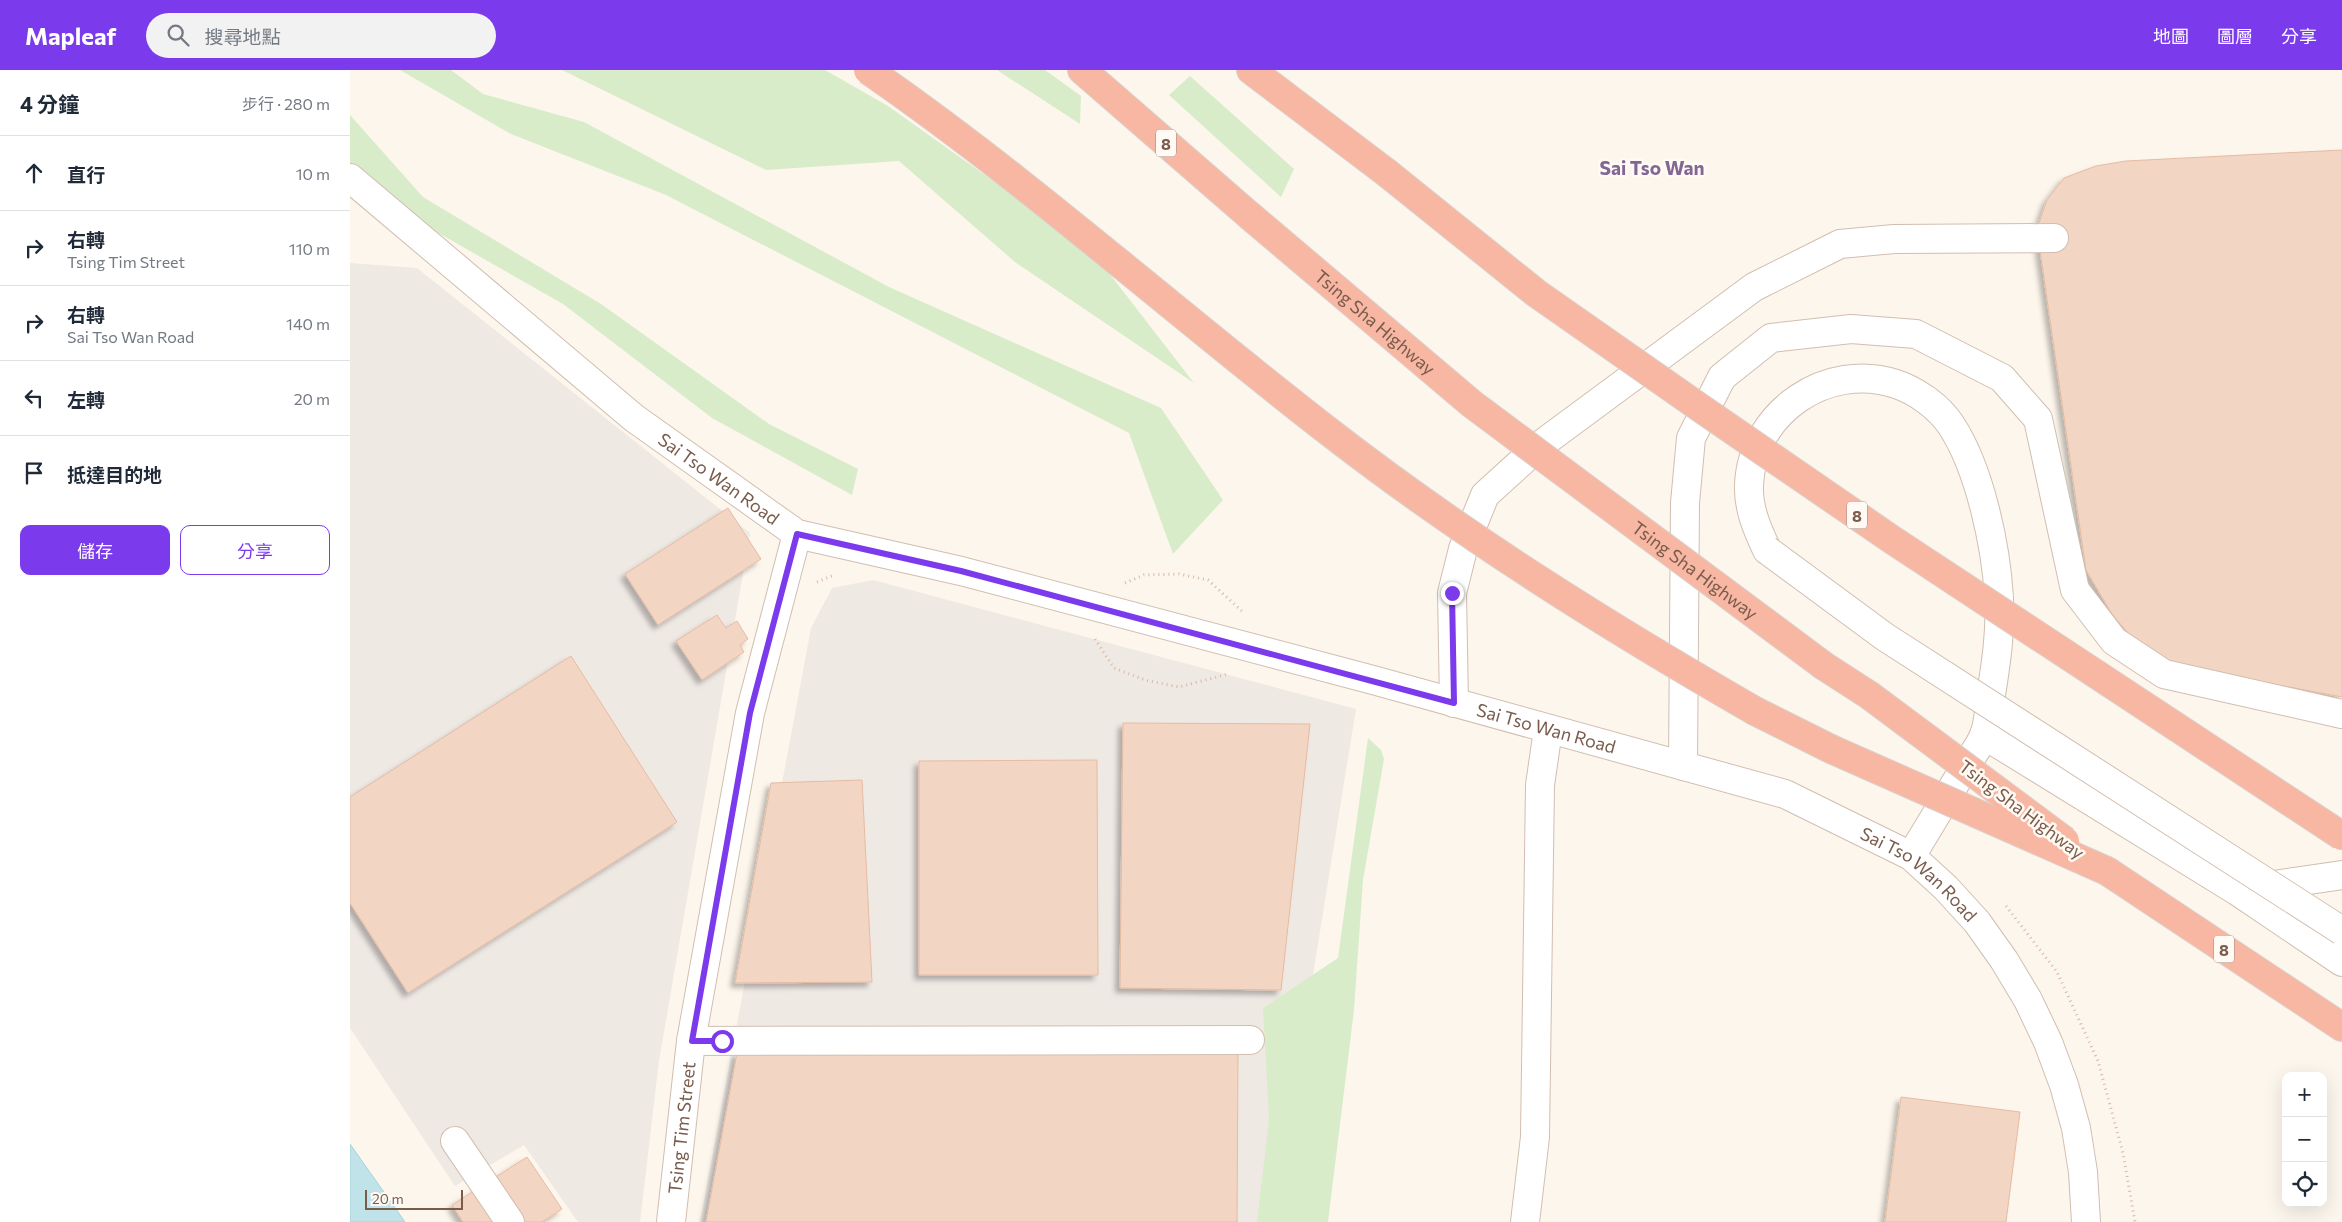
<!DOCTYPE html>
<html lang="zh-TW">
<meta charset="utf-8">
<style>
:root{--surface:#fff;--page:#f2f2f3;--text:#1f2937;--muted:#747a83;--line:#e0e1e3;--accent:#7c3aed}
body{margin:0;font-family:Commissioner,"Noto Sans TC",sans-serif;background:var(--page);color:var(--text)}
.controls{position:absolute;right:15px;bottom:15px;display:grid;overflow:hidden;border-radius:10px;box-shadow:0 5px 20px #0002}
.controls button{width:45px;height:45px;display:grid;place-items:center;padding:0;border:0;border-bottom:1px solid var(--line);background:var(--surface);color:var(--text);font:25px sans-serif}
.scale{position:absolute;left:15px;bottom:12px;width:98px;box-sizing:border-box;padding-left:5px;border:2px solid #7a5c4d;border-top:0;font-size:14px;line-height:18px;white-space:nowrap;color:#7a5c4d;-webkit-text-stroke:4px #fffaf3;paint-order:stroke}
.stop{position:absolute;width:15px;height:15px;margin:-11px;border:4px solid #7c3aed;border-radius:50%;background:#fff}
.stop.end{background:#7c3aed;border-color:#fff;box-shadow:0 1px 5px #0008}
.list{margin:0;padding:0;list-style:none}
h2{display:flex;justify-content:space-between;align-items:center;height:65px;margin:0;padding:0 20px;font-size:21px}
h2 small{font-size:16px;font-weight:400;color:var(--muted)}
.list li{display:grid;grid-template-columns:32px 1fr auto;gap:15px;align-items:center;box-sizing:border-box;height:75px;padding:0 20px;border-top:1px solid var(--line)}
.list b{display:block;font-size:19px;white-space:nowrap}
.list p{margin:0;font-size:16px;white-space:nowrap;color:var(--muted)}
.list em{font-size:16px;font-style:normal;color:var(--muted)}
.actions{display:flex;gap:10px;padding:15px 20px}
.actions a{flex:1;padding:11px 0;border:1px solid var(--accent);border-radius:10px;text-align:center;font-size:18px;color:var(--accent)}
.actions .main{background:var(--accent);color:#fff}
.icon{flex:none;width:28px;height:28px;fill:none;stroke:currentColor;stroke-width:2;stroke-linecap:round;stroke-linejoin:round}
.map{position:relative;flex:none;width:1992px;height:1152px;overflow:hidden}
header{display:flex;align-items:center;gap:30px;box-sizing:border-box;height:70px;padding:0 25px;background:var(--accent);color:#fff}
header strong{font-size:24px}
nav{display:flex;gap:28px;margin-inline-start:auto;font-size:18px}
.search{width:350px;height:45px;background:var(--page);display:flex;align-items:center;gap:12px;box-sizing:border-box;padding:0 18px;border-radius:28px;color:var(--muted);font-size:19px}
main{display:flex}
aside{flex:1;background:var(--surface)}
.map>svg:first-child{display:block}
</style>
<header>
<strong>Mapleaf</strong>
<div class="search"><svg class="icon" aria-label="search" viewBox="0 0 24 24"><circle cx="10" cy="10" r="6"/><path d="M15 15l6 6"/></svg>搜尋地點</div>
<nav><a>地圖</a><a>圖層</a><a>分享</a></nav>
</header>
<main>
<aside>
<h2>4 分鐘<small>步行 · 280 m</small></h2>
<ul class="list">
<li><svg class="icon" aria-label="ahead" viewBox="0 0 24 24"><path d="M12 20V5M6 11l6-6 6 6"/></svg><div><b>直行</b></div><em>10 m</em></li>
<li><svg class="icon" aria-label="right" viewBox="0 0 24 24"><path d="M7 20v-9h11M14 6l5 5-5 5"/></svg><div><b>右轉</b><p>Tsing Tim Street</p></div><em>110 m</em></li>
<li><svg class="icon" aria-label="right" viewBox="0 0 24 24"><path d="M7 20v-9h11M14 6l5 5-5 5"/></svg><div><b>右轉</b><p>Sai Tso Wan Road</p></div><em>140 m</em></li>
<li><svg class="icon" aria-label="left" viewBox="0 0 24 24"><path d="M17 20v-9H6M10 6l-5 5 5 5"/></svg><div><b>左轉</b></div><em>20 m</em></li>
<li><svg class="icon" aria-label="arrive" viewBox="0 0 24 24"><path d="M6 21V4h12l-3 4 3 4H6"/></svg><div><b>抵達目的地</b></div></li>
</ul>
<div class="actions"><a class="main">儲存</a><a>分享</a></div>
</aside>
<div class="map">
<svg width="1992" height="1152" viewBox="0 0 1992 1152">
<defs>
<filter id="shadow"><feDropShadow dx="-4.5" dy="4.5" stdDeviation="2.5" flood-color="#0004"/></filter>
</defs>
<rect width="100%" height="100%" fill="#fdf6ec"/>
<g fill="#efe9e4">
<path d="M 0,193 L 67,198 L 400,463 L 309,991 L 290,1152 L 228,1152 L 174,1075 L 105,1116 L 0,958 Z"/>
<path d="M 523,510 L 1006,639 L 923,1152 L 350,1152 L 461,558 L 482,518 Z"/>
</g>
<g fill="#d8ecc9">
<path d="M 50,0 L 101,0 L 133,24 L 234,52 L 539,217 L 811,338 L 873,430 L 823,484 L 779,363 L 316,125 L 161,64 Z"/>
<path d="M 212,0 L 475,0 L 538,36 L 742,181 L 844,313 L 665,192 L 549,91 L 416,100 Z"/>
<path d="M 647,0 L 695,0 L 731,26 L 730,54 Z"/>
<path d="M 840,6 L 944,99 L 931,127 L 819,25 Z"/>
<path d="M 0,45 L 73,127 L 251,234 L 419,354 L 508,399 L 502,425 L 362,348 L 213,234 L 20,124 L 0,95 Z"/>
<path d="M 1018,668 L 1031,680 L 1034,689 L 1013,810 L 1004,940 L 978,1152 L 907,1152 L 919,1049 L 913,938 L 988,888 Z"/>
</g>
<path fill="#bfe3e8" stroke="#a5d3da" d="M 0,1074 L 55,1152 L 0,1152 Z"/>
<g fill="#f3d5c3" stroke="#e6bba3" filter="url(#shadow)">
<path d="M 1992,80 L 1992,627 L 1828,596 L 1788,575 L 1762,544 L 1736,500 L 1687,159 L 1697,130 L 1714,108 L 1746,96 L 1776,91 Z"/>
<path d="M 378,438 L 411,489 L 308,555 L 275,504 Z"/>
<path d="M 367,545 L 376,558 L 387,551 L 398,569 L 390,575 L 394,582 L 352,610 L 326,571 Z"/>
<path d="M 221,586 L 327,752 L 58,923 L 0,833 L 0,727 Z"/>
<path d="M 773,653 L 960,654 L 931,920 L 770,918 Z"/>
<path d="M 747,690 L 748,905 L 569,905 L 569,691 Z"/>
<path d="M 512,710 L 522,912 L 385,913 L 421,713 Z"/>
<path d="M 888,981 L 887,1152 L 356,1152 L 387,983 Z"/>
<path d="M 1551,1027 L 1670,1042 L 1656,1152 L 1535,1152 Z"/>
<path d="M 177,1087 L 212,1139 L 192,1152 L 113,1152 L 102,1135 Z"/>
</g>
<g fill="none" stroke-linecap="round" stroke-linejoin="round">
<defs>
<g id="minor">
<path id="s1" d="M 0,108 L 284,348 L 447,464 L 611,501 L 1023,610 L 1435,724 L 1561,786 L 1596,818 L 1627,852 L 1654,890 L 1678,930 L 1698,972 L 1714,1015 L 1726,1058 L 1733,1102 L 1736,1152"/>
<path d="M 1417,480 C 1407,459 1398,438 1399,415 C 1402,342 1478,291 1546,314 C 1567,321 1589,337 1601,355 C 1630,399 1646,476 1649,528 C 1651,561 1646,593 1641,625 C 1639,637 1639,653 1634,665 C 1630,676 1620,688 1614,699 C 1596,728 1579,757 1561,786"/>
<path d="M 1104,633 L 1102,523 L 1113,479 L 1135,425 L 1189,376 L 1404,217 L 1490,174 L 1544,169 L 1704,168"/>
<path d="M 1634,665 L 1887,821 L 1992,892"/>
<path d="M 1333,696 L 1335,433 L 1341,368 L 1372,307 L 1421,268 L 1501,259 L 1566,264 L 1652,308 L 1688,349 L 1725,520 L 1764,571 L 1814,604 L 1992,644"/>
<path d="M 1904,818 L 1992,805"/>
<path d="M 341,971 L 900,970"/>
<path d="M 105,1071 L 160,1152"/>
<path id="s2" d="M 321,1152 L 341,971 L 400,643 L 447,464"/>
<path d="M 1175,1152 L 1185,1067 L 1190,715 L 1198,660"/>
</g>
<g id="highway">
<path d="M 732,0 L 900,146"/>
<path d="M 901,0 L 1037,103"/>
<path d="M 1474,596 L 1519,625"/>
<path d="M 1405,641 L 1481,679"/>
<path d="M 1757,801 L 1992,957"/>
</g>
</defs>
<use href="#minor" stroke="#d1beb0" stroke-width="30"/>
<use href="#highway" stroke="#dad1cd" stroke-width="30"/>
<g stroke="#d9b8a5" stroke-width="3" stroke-dasharray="1 4" stroke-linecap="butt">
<path d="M 467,512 L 484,505"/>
<path d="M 775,513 L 794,505 L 829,504 L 858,510 L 894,543"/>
<path d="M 745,569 L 764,598 L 795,610 L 829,617 L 878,604"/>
<path d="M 1656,836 L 1707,902 L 1748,991 L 1773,1083 L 1785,1152"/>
</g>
<use href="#minor" stroke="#fff" stroke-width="28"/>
<use href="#highway" stroke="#f7b7a3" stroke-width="28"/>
<defs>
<path id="minor-bridge" d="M 1417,480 L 1535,567 L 1992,861"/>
<g id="highway-bridge">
<path d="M 518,0 C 680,112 826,244 982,364 C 1115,467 1259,557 1405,641"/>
<path d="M 1037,103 L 1186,223 L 1349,337 L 1541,469 L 1992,766"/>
<path id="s3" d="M 900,146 L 1122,334 L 1474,596"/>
<path d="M 1519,625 L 1715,771"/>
<path d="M 1481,679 L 1757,801"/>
</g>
</defs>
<use href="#minor-bridge" stroke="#d1beb0" stroke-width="30" stroke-linecap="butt"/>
<use href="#highway-bridge" stroke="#dad1cd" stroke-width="30" stroke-linecap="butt"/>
<use href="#minor-bridge" stroke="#fff" stroke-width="28"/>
<use href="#highway-bridge" stroke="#f7b7a3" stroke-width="28"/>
</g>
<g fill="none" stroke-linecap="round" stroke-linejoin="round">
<path stroke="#7c3aed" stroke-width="6" d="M 372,971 L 342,971 L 400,643 L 447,464 L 611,501 L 1104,633 L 1102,523"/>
</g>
<g text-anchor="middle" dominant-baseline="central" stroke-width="5" stroke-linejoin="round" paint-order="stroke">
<g fill="#fffaf3" stroke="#a28b7f" stroke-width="1">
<rect x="806" y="59.5" width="20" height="27" rx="4"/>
<rect x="1497" y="431.5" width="20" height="27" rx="4"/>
<rect x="1864" y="865.5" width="20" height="27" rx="4"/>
</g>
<g font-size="16" font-weight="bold" fill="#7a5c4d">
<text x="816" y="73">8</text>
<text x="1507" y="445">8</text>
<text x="1874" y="879">8</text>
</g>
<g font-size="18" fill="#7a5c4d" stroke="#fffaf3">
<text stroke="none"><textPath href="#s3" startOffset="164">Tsing Sha Highway</textPath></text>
<text stroke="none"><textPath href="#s1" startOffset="476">Sai Tso Wan Road</textPath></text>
<text stroke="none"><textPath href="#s3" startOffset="569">Tsing Sha Highway</textPath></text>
<text stroke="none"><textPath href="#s1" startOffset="1346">Sai Tso Wan Road</textPath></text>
<text transform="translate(1672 739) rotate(37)">Tsing Sha Highway</text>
<text stroke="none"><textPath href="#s1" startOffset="1751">Sai Tso Wan Road</textPath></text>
<text stroke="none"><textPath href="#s2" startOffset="95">Tsing Tim Street</textPath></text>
</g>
<g font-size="19" font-weight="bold" fill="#846695" stroke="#fffaf3">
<text x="1302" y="97">Sai Tso Wan</text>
</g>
</g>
</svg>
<div class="controls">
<button>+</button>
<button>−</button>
<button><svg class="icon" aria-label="locate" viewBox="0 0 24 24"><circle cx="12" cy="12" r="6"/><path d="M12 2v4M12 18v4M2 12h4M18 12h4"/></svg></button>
</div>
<div class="scale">20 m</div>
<div class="stop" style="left:372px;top:971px"></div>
<div class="stop end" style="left:1102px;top:523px"></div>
</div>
</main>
